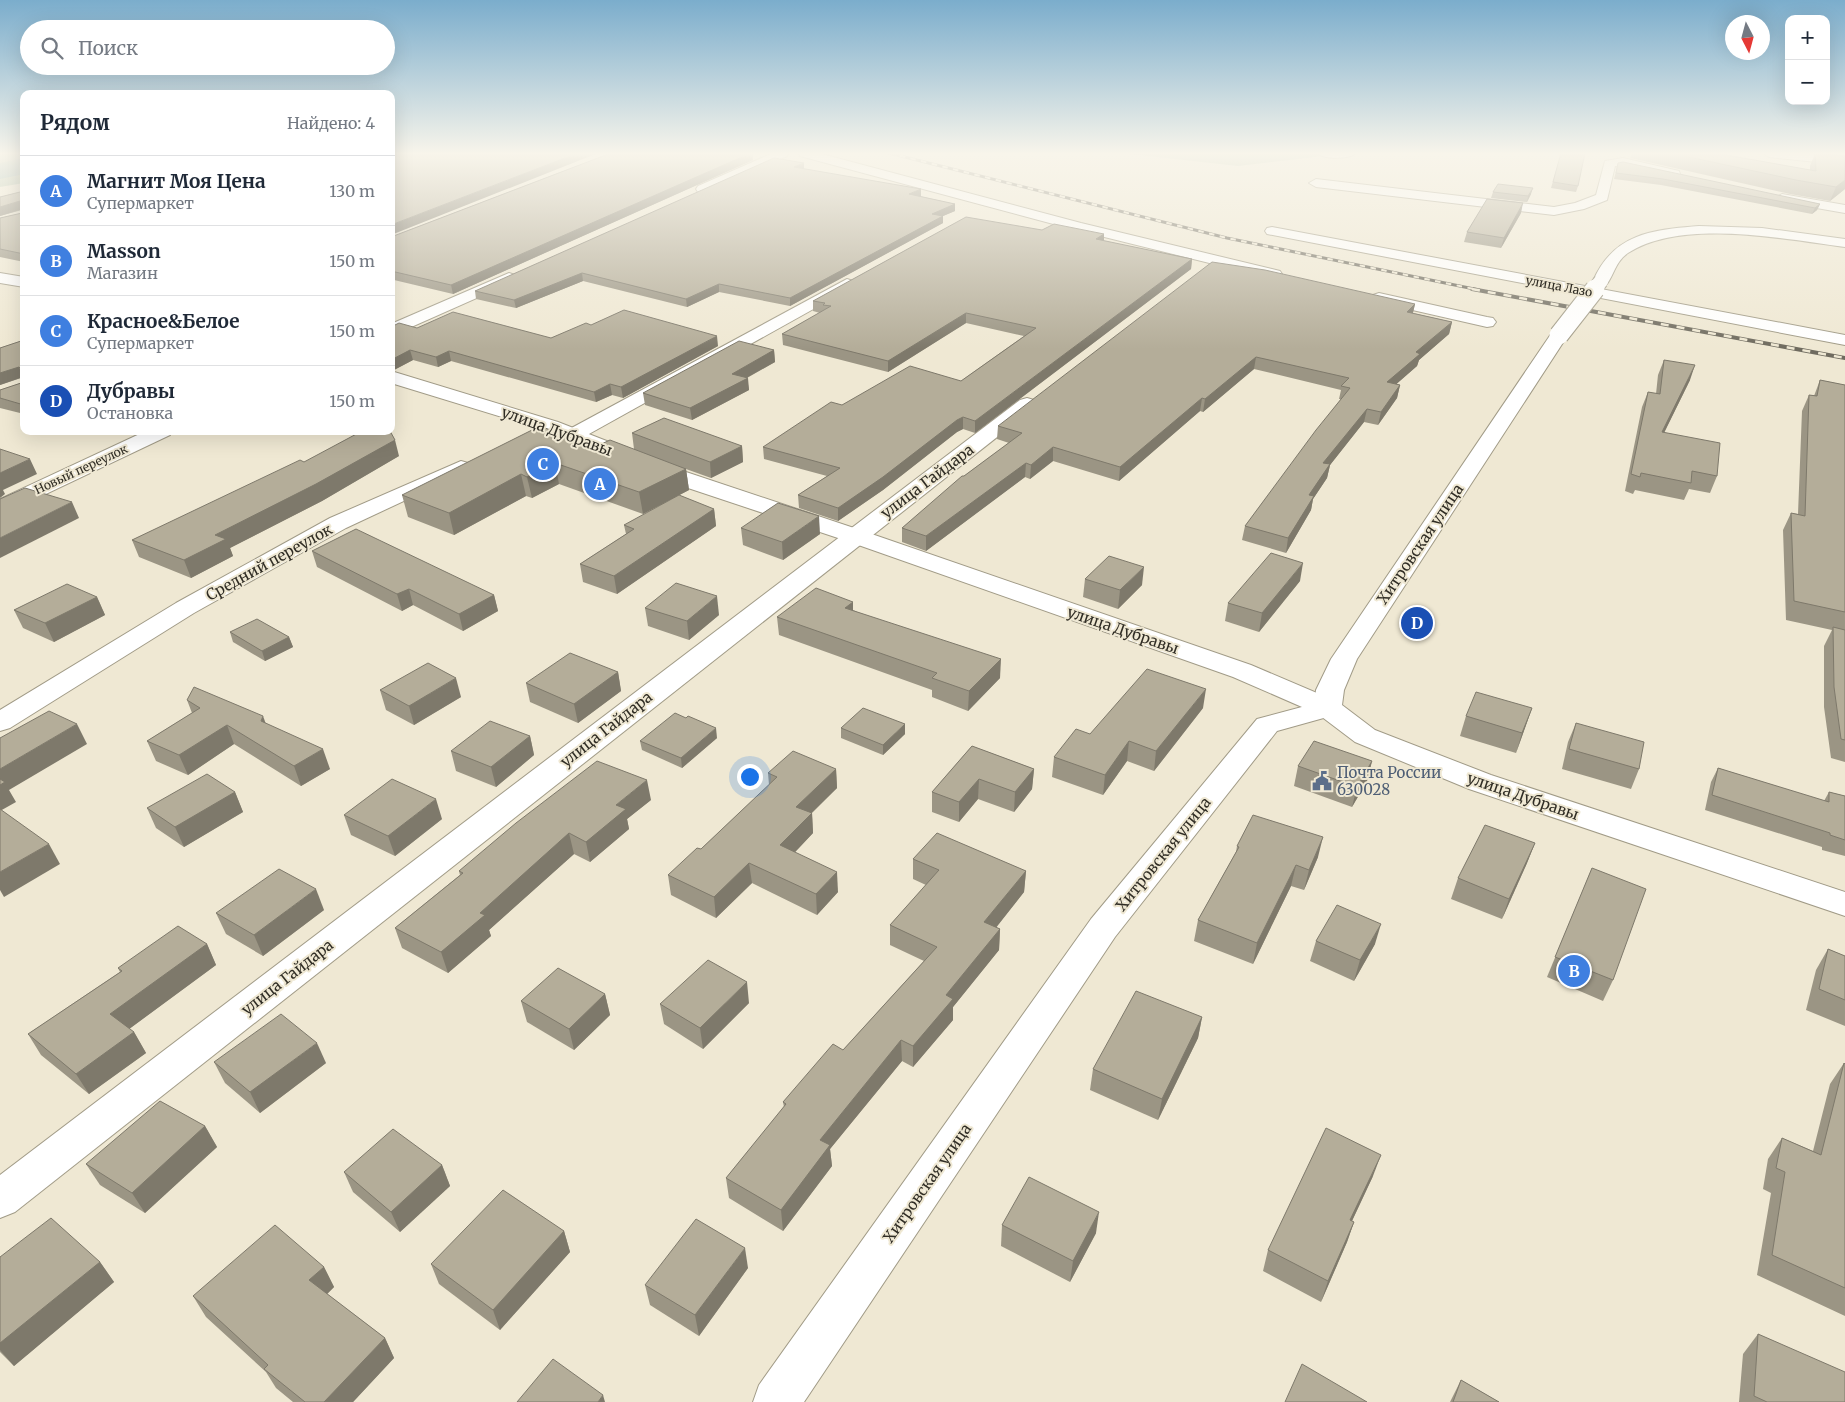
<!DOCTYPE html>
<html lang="ru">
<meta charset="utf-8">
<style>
:root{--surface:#fff;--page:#f6f6f7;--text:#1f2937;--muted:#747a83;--line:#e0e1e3;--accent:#2563eb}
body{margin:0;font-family:Merriweather,serif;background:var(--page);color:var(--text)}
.controls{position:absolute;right:15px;top:15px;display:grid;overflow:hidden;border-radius:10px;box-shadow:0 5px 20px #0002}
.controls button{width:45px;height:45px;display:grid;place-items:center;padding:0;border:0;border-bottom:1px solid var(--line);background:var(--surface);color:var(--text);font:25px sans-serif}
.compass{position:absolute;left:1725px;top:15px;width:45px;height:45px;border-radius:50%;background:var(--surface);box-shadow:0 5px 20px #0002;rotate:174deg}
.you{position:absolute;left:749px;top:776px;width:18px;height:18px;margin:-12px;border:4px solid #fff;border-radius:50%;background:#1a73e8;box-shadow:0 0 0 8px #1a73e833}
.badge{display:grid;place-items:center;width:32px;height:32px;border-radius:50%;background:var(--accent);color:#fff;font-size:16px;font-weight:700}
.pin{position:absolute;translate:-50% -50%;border:2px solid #fff;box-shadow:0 1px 5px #0006}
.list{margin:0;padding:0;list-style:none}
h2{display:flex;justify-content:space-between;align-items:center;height:65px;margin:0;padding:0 20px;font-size:21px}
h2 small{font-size:16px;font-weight:400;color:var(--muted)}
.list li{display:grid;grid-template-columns:32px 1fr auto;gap:15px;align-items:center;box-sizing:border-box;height:70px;padding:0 20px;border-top:1px solid var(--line)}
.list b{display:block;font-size:19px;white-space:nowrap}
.list p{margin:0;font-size:16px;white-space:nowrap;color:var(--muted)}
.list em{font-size:16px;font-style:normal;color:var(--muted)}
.icon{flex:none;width:28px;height:28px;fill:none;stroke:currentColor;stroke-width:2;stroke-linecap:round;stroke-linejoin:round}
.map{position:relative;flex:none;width:1845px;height:1402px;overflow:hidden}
.search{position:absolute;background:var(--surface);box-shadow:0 5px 20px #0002;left:20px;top:20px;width:375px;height:55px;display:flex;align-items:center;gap:12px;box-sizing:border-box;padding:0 18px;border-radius:28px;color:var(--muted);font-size:19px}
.panel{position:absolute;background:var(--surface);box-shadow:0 5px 20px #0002;left:20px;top:90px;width:375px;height:345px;border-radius:10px}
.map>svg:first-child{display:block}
</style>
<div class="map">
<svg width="1845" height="1402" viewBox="0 0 1845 1402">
<rect width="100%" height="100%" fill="#efe8d3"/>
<g fill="#a5bca3">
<path d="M 0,153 L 24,153 L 24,183 L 0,187 Z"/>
<path d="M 1121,153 L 1349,153 L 1238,166 Z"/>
</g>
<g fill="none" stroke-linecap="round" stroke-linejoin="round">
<path fill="#77a2a2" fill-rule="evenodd" d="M 24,158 L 24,174 L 0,179 L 0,163 Z"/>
<defs>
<g id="minor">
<path d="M 773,153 L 789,153 L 787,156 L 708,192 L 698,192 L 696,189 L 698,186 Z"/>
<path d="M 798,153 L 818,153 L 1081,223 L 1280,271 L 1282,274 L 1280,277 L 1274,279 L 1072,229 L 800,156 Z"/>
<path d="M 1623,158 L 1679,171 L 1680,174 L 1674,178 L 1632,167 L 1615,166 L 1607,200 L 1584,209 L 1554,215 L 1316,187 L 1309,183 L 1316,179 L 1554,207 L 1575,203 L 1596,195 L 1605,161 Z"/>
<path d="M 1782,194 L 1845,205 L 1845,213 L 1777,201 L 1775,198 Z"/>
<path d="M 1272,227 L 1845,335 L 1845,345 L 1267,234 L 1265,231 L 1267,228 Z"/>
<path d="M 509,273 L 515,275 L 517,278 L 515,281 L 391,336 L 391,324 Z"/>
<path d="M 847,279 L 853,281 L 855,284 L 853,287 L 580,439 L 573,441 L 566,439 L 563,435 L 566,431 Z"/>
<path d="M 1379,293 L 1487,317 L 1493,318 L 1496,322 L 1493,326 L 1487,327 L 1373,301 L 1371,298 L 1373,295 Z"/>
<path d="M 1027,398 L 1034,400 L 1037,404 L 1034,408 L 15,1212 L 0,1218 L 0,1175 L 1020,400 Z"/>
<path d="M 146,431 L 173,431 L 170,435 L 8,512 L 0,514 L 0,499 Z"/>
<path d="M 461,461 L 468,463 L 472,467 L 468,471 L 346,528 L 194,613 L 10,728 L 0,731 L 0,710 L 176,603 L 330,518 Z"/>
<path d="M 1328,700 L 1338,702 L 1342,708 L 1338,714 L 1277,731 L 1115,937 L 804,1402 L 753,1402 L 759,1385 L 1091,919 L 1257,719 Z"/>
</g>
<g id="tertiary">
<path d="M 0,273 L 24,277 L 24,287 L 0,283 Z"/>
<path d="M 391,371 L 558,422 L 686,472 L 863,531 L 1251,665 L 1338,702 L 1342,708 L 1338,714 L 1328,716 L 1318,714 L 1233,677 L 847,541 L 670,482 L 544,430 L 391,383 Z"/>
</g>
<g id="secondary">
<path d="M 1699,226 L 1762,228 L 1845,239 L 1845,247 C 1785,239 1681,218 1628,253 C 1616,261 1614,274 1607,284 L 1595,284 L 1593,281 C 1614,233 1652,230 1699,226 Z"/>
<path d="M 1559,330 L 1565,331 L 1568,335 L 1357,659 L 1344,690 L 1342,705 L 1375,730 L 1491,775 L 1845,892 L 1845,916 L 1469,789 L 1355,742 L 1318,714 L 1314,708 L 1316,690 L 1331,659 L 1553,331 Z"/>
</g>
<g id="trunk">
<path d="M 1318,153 L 1356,153 C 1350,159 1323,160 1318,153 Z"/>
<path d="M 1763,153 L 1803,153 L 1845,157 L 1845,165 L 1769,157 Z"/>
</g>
</defs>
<use href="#minor" stroke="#a19b87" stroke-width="2"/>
<use href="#tertiary" stroke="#a19b87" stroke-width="2"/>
<use href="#secondary" stroke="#a19b87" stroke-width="2"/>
<use href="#trunk" stroke="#a19b87" stroke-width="2"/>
<use href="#minor" fill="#fff" fill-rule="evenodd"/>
<use href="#tertiary" fill="#fff" fill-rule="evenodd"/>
<use href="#secondary" fill="#fff" fill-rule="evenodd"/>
<use href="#trunk" fill="#fff" fill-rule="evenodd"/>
<defs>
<path id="rail-far1" d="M 889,153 L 1227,238 L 1479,290"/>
<path id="rail" d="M 1472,289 L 1845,358"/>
</defs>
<use href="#rail-far1" stroke="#6f6b5f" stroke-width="3"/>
<use href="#rail" stroke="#6f6b5f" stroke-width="4"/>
<use href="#rail-far1" stroke="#efe8d3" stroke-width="2" stroke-dasharray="5.5" stroke-linecap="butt"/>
<use href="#rail" stroke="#efe8d3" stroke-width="2.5" stroke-dasharray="8" stroke-linecap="butt"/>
<defs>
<path id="secondary-bridge-far1" d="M 1594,290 L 1601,281"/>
<path id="secondary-bridge" d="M 1559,335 L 1595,289"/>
</defs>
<use href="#secondary-bridge-far1" stroke="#a19b87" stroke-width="16" stroke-linecap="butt"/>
<use href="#secondary-bridge" stroke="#a19b87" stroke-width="21" stroke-linecap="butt"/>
<use href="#secondary-bridge-far1" stroke="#fff" stroke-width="14"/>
<use href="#secondary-bridge" stroke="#fff" stroke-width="19"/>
</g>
<g fill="#9b9584">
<path d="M 611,153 L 752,153 L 753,160 L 453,294 L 394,280 L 391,281 L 391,237 Z"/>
<path d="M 1561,153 L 1578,186 L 1576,192 L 1551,188 Z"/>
<path d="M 1632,153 L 1715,153 L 1810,170 L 1810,166 L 1815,153 L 1845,189 L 1830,201 L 1790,194 L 1630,158 Z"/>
<path d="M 1618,163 L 1820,204 L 1817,210 L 1812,214 L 1661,185 L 1614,179 Z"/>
<path d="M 804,169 L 921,196 L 919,196 L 955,204 L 955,211 L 943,216 L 943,223 L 790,306 L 719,292 L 687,307 L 583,281 L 516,308 L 476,299 L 475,291 Z"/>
<path d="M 24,191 L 24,262 L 0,257 L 0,218 L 22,213 L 22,210 L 0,216 L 0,197 Z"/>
<path d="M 1493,192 L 1531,194 L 1527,202 L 1491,198 Z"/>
<path d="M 1521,213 L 1501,248 L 1464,242 L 1467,232 Z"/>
<path d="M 1104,241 L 1192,259 L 1191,269 L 975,433 L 963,429 L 957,432 L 883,490 L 838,521 L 799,508 L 798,495 L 827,476 L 764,459 L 763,447 L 842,405 L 961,381 L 1024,336 L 966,323 L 888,372 L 783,345 L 782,334 L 820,313 L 813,311 L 813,301 Z"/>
<path d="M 1415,304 L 1413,313 L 1452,322 L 1449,334 L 1419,360 L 1417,366 L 1396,384 L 1400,385 L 1397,398 L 1378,425 L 1364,422 L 1330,465 L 1327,478 L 1313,499 L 1311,510 L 1286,553 L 1242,540 L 1245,526 L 1341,399 L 1339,399 L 1341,390 L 1254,369 L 1203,412 L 1200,411 L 1119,481 L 1053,461 L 1030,479 L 1025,477 L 926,551 L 902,542 L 902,528 L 964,476 L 1009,443 L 997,439 L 998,426 Z"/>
<path d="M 591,325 L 718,346 L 623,398 L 612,395 L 596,402 L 451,361 L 438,367 L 413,360 L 394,370 L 391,370 L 391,327 L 551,338 Z"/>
<path d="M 24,340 L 24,414 L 0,408 L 0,390 L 21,383 L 21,378 L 0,385 L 0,348 Z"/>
<path d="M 774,350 L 775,362 L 747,378 L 749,390 L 692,420 L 645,405 L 643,393 Z"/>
<path d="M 1664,360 L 1690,380 L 1664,433 L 1717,476 L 1710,493 L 1689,489 L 1684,500 L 1635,490 L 1633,494 L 1625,491 L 1642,407 L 1648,392 L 1656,394 L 1658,375 Z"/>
<path d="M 1820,380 L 1845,385 L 1845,762 L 1831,758 L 1824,707 L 1824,646 L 1832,630 L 1786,620 L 1783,530 L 1791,513 L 1798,514 L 1802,411 L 1809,395 L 1814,396 Z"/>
<path d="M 632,433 L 742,446 L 743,462 L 711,478 L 686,469 L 689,490 L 643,514 L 559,484 L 532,498 L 526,496 L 454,535 L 408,517 L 402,495 L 595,447 L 634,449 Z"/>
<path d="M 399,456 L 322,501 L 230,548 L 233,556 L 191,578 L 139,557 L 132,540 L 304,462 Z"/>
<path d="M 714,509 L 716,526 L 617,594 L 583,582 L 580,564 L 626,534 L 624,525 Z"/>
<path d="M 741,528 L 820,534 L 783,560 L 743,545 Z"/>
<path d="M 312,551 L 494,595 L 498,611 L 463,631 L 413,605 L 402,611 L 317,567 Z"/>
<path d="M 1085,579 L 1142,585 L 1118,609 L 1083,597 Z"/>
<path d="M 1300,581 L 1259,632 L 1225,621 L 1228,603 Z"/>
<path d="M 97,597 L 105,615 L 54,642 L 23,628 L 14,610 Z"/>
<path d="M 853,602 L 853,610 L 1000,678 L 968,711 L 932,697 L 932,690 L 779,635 L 777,617 Z"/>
<path d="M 645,608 L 719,615 L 689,640 L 648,626 Z"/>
<path d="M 230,632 L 289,637 L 293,647 L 265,661 L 233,642 Z"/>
<path d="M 618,672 L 621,691 L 578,723 L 530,702 L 526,683 Z"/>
<path d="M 380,690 L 461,697 L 414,725 L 386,710 Z"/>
<path d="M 187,700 L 266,724 L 330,769 L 301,786 L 234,744 L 188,775 L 156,761 L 147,741 L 192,713 Z"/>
<path d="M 1203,708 L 1154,771 L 1127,761 L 1103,795 L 1052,777 L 1054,757 L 1090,734 Z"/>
<path d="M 1532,708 L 1516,753 L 1460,736 L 1466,716 Z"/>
<path d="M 1576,723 L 1639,769 L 1631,789 L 1562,769 L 1568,742 Z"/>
<path d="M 841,728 L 905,734 L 883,755 L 841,738 Z"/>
<path d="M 530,736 L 534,755 L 496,787 L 456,771 L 451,751 Z"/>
<path d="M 717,738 L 682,768 L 642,750 L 640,741 Z"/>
<path d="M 972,746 L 1034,769 L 1032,789 L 1014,812 L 978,799 L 959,822 L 932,812 L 932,792 Z"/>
<path d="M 1372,761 L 1367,781 L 1352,807 L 1294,786 L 1298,766 Z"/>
<path d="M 1718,768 L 1824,801 L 1829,792 L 1845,796 L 1845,856 L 1822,850 L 1822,847 L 1705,810 L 1711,782 Z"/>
<path d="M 836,769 L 837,788 L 812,813 L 813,833 L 795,852 L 838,892 L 817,915 L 752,883 L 716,918 L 671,895 L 668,875 L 701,849 L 769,785 L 768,773 Z"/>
<path d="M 235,792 L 243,812 L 184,847 L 156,828 L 147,808 Z"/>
<path d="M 651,800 L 627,819 L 629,829 L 590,862 L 574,854 L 489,930 L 491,936 L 448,973 L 402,948 L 395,928 L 460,875 L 459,871 Z"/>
<path d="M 344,815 L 442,819 L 395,856 L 351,835 Z"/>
<path d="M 1535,843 L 1527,863 L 1502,919 L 1451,899 L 1458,878 Z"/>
<path d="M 1237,846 L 1318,857 L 1304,890 L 1291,886 L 1253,964 L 1194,941 L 1198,920 L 1236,852 Z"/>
<path d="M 913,859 L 1026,871 L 1024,892 L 996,927 L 1000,929 L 999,950 L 953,1007 L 953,1020 L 913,1067 L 902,1061 L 830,1149 L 832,1166 L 783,1231 L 729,1198 L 726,1178 L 784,1107 L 783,1102 L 843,1050 L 924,961 L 890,945 L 890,925 L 926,885 L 913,879 Z"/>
<path d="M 1592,868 L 1613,980 L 1603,1001 L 1547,977 Z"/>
<path d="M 324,910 L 263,956 L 226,934 L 216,913 Z"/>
<path d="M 1316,941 L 1375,944 L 1354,981 L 1310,961 Z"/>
<path d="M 207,944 L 216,965 L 129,1029 L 134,1032 L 146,1053 L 89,1094 L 41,1055 L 28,1034 L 120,972 L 118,968 Z"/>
<path d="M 1828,949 L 1845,956 L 1845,1026 L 1806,1010 L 1816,970 Z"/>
<path d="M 605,994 L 610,1015 L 574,1050 L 527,1022 L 521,1001 Z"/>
<path d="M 749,1003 L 703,1049 L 664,1024 L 660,1004 Z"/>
<path d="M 1202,1017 L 1198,1038 L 1158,1120 L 1090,1090 L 1093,1069 Z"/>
<path d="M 214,1062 L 326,1063 L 260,1113 L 225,1083 Z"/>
<path d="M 1844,1063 L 1845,1064 L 1845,1316 L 1757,1275 L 1771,1193 L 1763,1189 L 1768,1159 L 1782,1138 L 1813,1151 L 1830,1084 Z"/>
<path d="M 205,1126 L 217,1147 L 145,1213 L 100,1185 L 86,1164 Z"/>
<path d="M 442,1165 L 450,1186 L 400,1232 L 353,1192 L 344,1172 Z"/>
<path d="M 1373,1176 L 1352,1221 L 1354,1222 L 1347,1242 L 1321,1302 L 1263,1271 L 1268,1250 Z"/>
<path d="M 1002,1225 L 1096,1233 L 1070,1282 L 1001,1246 Z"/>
<path d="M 564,1231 L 570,1252 L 500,1330 L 439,1284 L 431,1264 Z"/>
<path d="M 0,1257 L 100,1262 L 114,1282 L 14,1366 L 0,1352 Z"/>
<path d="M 324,1267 L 334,1287 L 327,1294 L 385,1338 L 394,1358 L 353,1402 L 293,1402 L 276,1388 L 266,1372 L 206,1317 L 193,1296 Z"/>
<path d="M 748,1268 L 699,1336 L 650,1305 L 645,1285 Z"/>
<path d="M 1758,1334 L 1845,1402 L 1739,1402 L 1743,1354 Z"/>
<path d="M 1461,1380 L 1499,1402 L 1450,1402 Z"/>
</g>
<g fill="#7e796b">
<path d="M 578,153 L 598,153 L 391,235 L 391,225 Z"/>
<path d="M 751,153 L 752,153 L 753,160 L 453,294 L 451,285 Z"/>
<path d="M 804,163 L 804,170 L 794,167 Z"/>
<path d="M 1845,180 L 1845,189 L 1830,201 L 1836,187 Z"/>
<path d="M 1533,188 L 1531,194 L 1527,202 L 1528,196 Z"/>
<path d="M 921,189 L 921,196 L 909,201 L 909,194 Z"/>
<path d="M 20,201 L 23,209 L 0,216 L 0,207 Z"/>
<path d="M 1523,203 L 1521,213 L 1501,248 L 1504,238 Z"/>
<path d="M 955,204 L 955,211 L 943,216 L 943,223 L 790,306 L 790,298 L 932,214 Z"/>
<path d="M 1820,204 L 1817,210 L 1812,214 L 1815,208 Z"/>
<path d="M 1104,234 L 1104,244 L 1096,239 Z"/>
<path d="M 1192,259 L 1191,269 L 975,433 L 975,421 Z"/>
<path d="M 391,271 L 394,280 L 391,281 Z"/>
<path d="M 582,273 L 583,281 L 516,308 L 514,300 Z"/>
<path d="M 719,284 L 719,292 L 687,307 L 686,299 Z"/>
<path d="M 1415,304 L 1412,316 L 1407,312 Z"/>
<path d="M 966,313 L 966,323 L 888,372 L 888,361 Z"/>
<path d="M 1452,322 L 1449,334 L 1419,360 L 1417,366 L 1384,395 L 1387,382 L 1416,352 Z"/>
<path d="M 717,336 L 718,346 L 623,398 L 621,387 Z"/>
<path d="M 410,350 L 413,360 L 394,370 L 391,360 Z"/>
<path d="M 774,350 L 775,362 L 739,382 L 748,378 L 749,390 L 692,420 L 690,408 L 732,374 Z"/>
<path d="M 449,351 L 451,361 L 438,367 L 436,357 Z"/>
<path d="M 1256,357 L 1254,369 L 1203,412 L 1205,399 Z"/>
<path d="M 1695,365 L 1690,380 L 1656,449 L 1662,432 Z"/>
<path d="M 19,367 L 23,377 L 0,385 L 0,373 Z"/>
<path d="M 610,384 L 612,395 L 596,402 L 594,392 Z"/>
<path d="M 1400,385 L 1397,398 L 1378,425 L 1381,412 Z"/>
<path d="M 1202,398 L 1200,411 L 1119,481 L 1120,467 Z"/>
<path d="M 1367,409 L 1364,422 L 1330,465 L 1327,478 L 1313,499 L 1311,510 L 1286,553 L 1288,538 L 1309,495 L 1323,463 Z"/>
<path d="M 963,417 L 963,429 L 957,432 L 883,490 L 838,521 L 838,508 L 957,420 Z"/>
<path d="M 395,440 L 399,456 L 322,501 L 230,548 L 233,556 L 191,578 L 184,560 L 215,535 Z"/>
<path d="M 742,446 L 743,462 L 711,478 L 710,462 Z"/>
<path d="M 1053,447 L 1053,461 L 1030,479 L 1031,465 Z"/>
<path d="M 30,459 L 37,474 L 3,490 L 5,494 L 0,498 L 0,473 Z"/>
<path d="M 555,463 L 559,484 L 532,498 L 527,477 Z"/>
<path d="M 1026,463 L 1025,477 L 926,551 L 926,536 Z"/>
<path d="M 686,469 L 689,490 L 643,514 L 639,492 Z"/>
<path d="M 521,474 L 526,496 L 454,535 L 449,513 Z"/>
<path d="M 72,502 L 79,518 L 0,558 L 0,538 Z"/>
<path d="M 714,509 L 716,526 L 617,594 L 614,576 Z"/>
<path d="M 819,516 L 820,534 L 783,560 L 782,542 Z"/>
<path d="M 1303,563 L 1300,581 L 1259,632 L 1262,613 Z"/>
<path d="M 1144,567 L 1142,585 L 1118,609 L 1120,590 Z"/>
<path d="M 409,589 L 413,605 L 402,611 L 397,594 Z"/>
<path d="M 494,595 L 498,611 L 463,631 L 459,614 Z"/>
<path d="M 717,596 L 719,615 L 689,640 L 687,621 Z"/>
<path d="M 97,597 L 105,615 L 54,642 L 45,623 Z"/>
<path d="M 853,602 L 853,620 L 845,608 Z"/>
<path d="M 289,637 L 293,647 L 265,661 L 262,651 Z"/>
<path d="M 1001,659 L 1000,678 L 968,711 L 969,691 Z"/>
<path d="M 618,672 L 621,691 L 578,723 L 574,704 Z"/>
<path d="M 456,678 L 461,697 L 414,725 L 409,706 Z"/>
<path d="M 1206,689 L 1203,708 L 1154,771 L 1156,751 Z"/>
<path d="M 1532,708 L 1525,728 L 1516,753 L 1522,733 Z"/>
<path d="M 263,716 L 270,735 L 261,721 Z"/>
<path d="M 77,724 L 87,744 L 9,790 L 16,802 L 0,811 L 0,769 Z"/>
<path d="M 905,724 L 905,734 L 883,755 L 883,745 Z"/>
<path d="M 227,725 L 234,744 L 188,775 L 179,755 Z"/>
<path d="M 716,728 L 717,738 L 682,768 L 681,758 Z"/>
<path d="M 530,736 L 534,755 L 496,787 L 491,767 Z"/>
<path d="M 1129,741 L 1127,761 L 1103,795 L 1105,775 Z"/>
<path d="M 323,749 L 330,769 L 301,786 L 294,766 Z"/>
<path d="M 1372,761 L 1367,781 L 1352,807 L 1357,787 Z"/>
<path d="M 836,769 L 837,788 L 797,827 L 796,807 Z"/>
<path d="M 1034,769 L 1032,789 L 1014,812 L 1015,792 Z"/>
<path d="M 979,779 L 978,799 L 959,822 L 959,802 Z"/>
<path d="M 647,780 L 651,800 L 627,819 L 629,829 L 590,862 L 586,842 L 616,805 Z"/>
<path d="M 235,792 L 243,812 L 184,847 L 175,827 Z"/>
<path d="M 436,799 L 442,819 L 395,856 L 388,836 Z"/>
<path d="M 812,813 L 813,833 L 782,866 L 780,845 Z"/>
<path d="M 569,833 L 574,854 L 489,930 L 491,936 L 448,973 L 441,952 L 480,913 Z"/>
<path d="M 1323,837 L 1318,857 L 1304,890 L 1309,870 Z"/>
<path d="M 1535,843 L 1527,863 L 1502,919 L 1509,899 Z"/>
<path d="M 49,844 L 60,864 L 4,897 L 0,890 L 0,872 Z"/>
<path d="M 749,863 L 752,883 L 716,918 L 714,897 Z"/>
<path d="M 1296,865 L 1291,886 L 1253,964 L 1257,943 Z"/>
<path d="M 1026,871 L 1024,892 L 984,943 L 984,922 Z"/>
<path d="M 837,872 L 838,892 L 817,915 L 816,894 Z"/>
<path d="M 316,889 L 324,910 L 263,956 L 254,935 Z"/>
<path d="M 1381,924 L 1375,944 L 1354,981 L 1360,960 Z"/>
<path d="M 1000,929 L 999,950 L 953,1007 L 953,1020 L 913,1067 L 913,1046 L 946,995 Z"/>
<path d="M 207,944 L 216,965 L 121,1035 L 110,1014 Z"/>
<path d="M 747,982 L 749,1003 L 703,1049 L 700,1028 Z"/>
<path d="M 605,994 L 610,1015 L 574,1050 L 569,1029 Z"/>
<path d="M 1202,1017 L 1198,1038 L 1158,1120 L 1162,1099 Z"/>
<path d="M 134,1032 L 146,1053 L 89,1094 L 76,1074 Z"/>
<path d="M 901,1040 L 902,1061 L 830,1149 L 832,1166 L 783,1231 L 781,1210 L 820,1140 Z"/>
<path d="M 317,1043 L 326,1063 L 260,1113 L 250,1092 Z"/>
<path d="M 205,1126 L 217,1147 L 145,1213 L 132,1193 Z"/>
<path d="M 1381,1155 L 1373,1176 L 1343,1240 L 1350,1220 Z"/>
<path d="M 442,1165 L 450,1186 L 400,1232 L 391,1212 Z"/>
<path d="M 1099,1212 L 1096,1233 L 1070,1282 L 1073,1261 Z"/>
<path d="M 1354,1222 L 1347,1242 L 1321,1302 L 1328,1281 Z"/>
<path d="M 564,1231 L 570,1252 L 500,1330 L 493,1310 Z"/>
<path d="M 745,1248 L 748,1268 L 699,1336 L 695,1315 Z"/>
<path d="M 100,1262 L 114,1282 L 14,1366 L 0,1350 L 0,1343 Z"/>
<path d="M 324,1267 L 334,1287 L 320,1301 L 309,1280 Z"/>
<path d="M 385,1338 L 394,1358 L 353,1402 L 324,1402 Z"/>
<path d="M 603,1395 L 605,1402 L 598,1402 Z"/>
</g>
<g fill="#b4ad99" stroke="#7e796b">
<path d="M 391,153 L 578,153 L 391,225 Z"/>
<path d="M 611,153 L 751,153 L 451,285 L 391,271 L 391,237 Z"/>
<path d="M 1561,153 L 1585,153 L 1578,186 L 1553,182 Z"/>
<path d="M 1670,153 L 1715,153 L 1816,171 L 1815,153 L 1845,156 L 1845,180 L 1836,187 L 1796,180 Z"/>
<path d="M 774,158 L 804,163 L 794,167 L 921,189 L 909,194 L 955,204 L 932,214 L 943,216 L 790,298 L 719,284 L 686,299 L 582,273 L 514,300 L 475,291 Z"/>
<path d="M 1623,162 L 1820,204 L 1815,208 L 1663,179 L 1616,173 L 1618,163 Z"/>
<path d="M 1498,184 L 1533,188 L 1528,196 L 1493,192 Z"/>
<path d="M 24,191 L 24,254 L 0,249 L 0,218 L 22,213 L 23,203 L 20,201 L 0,207 L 0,197 Z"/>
<path d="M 1487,199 L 1523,203 L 1504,238 L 1467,232 Z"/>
<path d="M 966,217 L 1042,230 L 1054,224 L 1104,234 L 1096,239 L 1192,259 L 975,421 L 963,417 L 957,420 L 883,477 L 838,508 L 798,495 L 840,468 L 763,447 L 831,402 L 842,405 L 910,366 L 961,381 L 1036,328 L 966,313 L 888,361 L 782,334 L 831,306 L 823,305 L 825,303 L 813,301 Z"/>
<path d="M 1212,262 L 1265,270 L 1415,304 L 1407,312 L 1452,322 L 1416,352 L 1420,354 L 1387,382 L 1400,385 L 1381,412 L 1367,409 L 1323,463 L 1330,464 L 1309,495 L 1314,496 L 1288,538 L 1245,526 L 1316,430 L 1350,388 L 1341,386 L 1349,378 L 1256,357 L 1205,399 L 1202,398 L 1120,467 L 1053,447 L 1031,465 L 1026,463 L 926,536 L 902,528 L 962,476 L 964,476 L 1022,433 L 998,426 Z"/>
<path d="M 624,310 L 717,336 L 621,387 L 610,384 L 594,392 L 449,351 L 436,357 L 410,350 L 391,360 L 391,327 L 399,323 L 417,328 L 453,312 L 551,338 L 586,323 L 591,325 Z"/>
<path d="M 24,340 L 24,405 L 0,398 L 0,390 L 21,383 L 21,369 L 19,367 L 0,373 L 0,348 Z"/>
<path d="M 739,341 L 774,350 L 732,374 L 748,378 L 690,408 L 643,393 Z"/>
<path d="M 1664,360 L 1695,365 L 1662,432 L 1720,443 L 1717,476 L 1692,471 L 1691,483 L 1641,473 L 1640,477 L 1631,474 L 1648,392 L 1660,394 Z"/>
<path d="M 1820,380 L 1845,385 L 1845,612 L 1794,601 L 1791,513 L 1805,516 L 1809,395 L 1817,396 Z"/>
<path d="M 664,418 L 742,446 L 710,462 L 632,433 Z"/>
<path d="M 540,426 L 595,447 L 610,440 L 686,469 L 639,492 L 555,463 L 527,477 L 521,474 L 449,513 L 402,495 Z"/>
<path d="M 362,431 L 390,431 L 395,440 L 316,484 L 215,535 L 226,539 L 184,560 L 132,540 L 300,460 L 304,462 Z"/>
<path d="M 0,449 L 30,459 L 0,473 Z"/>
<path d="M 25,488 L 72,502 L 0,538 L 0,499 Z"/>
<path d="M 679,495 L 714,509 L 614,576 L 580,564 L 634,529 L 624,525 Z"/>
<path d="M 778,503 L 819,516 L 782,542 L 741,528 Z"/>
<path d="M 356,529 L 494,595 L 459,614 L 409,589 L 397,594 L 312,551 Z"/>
<path d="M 1271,553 L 1303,563 L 1262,613 L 1228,603 Z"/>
<path d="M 1109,556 L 1144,567 L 1120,590 L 1085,579 Z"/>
<path d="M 676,583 L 717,596 L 687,621 L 645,608 Z"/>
<path d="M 67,584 L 97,597 L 45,623 L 14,610 Z"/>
<path d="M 816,588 L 853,602 L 845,608 L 1001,659 L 969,691 L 932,678 L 937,673 L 777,617 Z"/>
<path d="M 257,619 L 289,637 L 262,651 L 230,632 Z"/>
<path d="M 1833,627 L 1845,630 L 1845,740 L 1841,739 L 1834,687 Z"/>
<path d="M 570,653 L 618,672 L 574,704 L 526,683 Z"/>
<path d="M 428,663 L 456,678 L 409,706 L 380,690 Z"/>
<path d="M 1147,669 L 1206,689 L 1156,751 L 1129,741 L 1105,775 L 1054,757 L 1076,729 L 1090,734 Z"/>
<path d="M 194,687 L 263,716 L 261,721 L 323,749 L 294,766 L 227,725 L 179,755 L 147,741 L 200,708 L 187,700 Z"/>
<path d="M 1476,692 L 1532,708 L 1522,733 L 1466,716 Z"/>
<path d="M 863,708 L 905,724 L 883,745 L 841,728 Z"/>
<path d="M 49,711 L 77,724 L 0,769 L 0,738 Z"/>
<path d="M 675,713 L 686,718 L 688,716 L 716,728 L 681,758 L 640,741 Z"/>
<path d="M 490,721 L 530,736 L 491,767 L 451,751 Z"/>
<path d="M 1576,723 L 1644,742 L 1639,769 L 1569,749 Z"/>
<path d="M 1314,741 L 1372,761 L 1357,787 L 1298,766 Z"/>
<path d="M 972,746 L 1034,769 L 1015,792 L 979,779 L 959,802 L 932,792 Z"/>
<path d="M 793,751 L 836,769 L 796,807 L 812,813 L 780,845 L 837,872 L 816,894 L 749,863 L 714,897 L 668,875 L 697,848 L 701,849 L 777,777 L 768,773 Z"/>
<path d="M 597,761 L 647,780 L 616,805 L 626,809 L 586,842 L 569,833 L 480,913 L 485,915 L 441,952 L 395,928 L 463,873 L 459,871 L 516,823 Z"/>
<path d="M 1718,768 L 1829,802 L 1829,792 L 1845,796 L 1845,840 L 1830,835 L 1830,833 L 1712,795 Z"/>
<path d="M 207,774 L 235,792 L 175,827 L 147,808 Z"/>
<path d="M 0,779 L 5,782 L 0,785 Z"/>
<path d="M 392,779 L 436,799 L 388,836 L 344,815 Z"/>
<path d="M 0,809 L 49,844 L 0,872 Z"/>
<path d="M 1253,815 L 1323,837 L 1309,870 L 1296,865 L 1257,943 L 1198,920 L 1239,847 L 1237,846 Z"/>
<path d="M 1485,825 L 1535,843 L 1509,899 L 1458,878 Z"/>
<path d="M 937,833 L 1026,871 L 984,922 L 1000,929 L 946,995 L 953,999 L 913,1046 L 901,1040 L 820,1140 L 830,1145 L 781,1210 L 726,1178 L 786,1104 L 783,1102 L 833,1044 L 843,1050 L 937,947 L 890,925 L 939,870 L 913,859 Z"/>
<path d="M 1592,868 L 1646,889 L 1613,980 L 1555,957 Z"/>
<path d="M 279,869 L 316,889 L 254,935 L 216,913 Z"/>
<path d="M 1337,905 L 1381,924 L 1360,960 L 1316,941 Z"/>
<path d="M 178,926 L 207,944 L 110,1014 L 134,1032 L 76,1074 L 28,1034 L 122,971 L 118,968 Z"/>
<path d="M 1828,949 L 1845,956 L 1845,1000 L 1819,989 Z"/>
<path d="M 708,960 L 747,982 L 700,1028 L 660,1004 Z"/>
<path d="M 558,968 L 605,994 L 569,1029 L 521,1001 Z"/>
<path d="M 1136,991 L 1202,1017 L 1162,1099 L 1093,1069 Z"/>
<path d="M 281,1014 L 317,1043 L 250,1092 L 214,1062 Z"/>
<path d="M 1844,1063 L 1845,1064 L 1845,1288 L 1772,1255 L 1785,1172 L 1776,1168 L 1782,1138 L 1821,1155 Z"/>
<path d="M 160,1101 L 205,1126 L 132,1193 L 86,1164 Z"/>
<path d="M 1326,1128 L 1381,1155 L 1350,1220 L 1354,1222 L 1328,1281 L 1268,1250 Z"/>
<path d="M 393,1129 L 442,1165 L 391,1212 L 344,1172 Z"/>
<path d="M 1029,1177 L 1099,1212 L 1073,1261 L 1002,1225 Z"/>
<path d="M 503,1190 L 564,1231 L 493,1310 L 431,1264 Z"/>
<path d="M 51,1218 L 100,1262 L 0,1343 L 0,1257 Z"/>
<path d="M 696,1219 L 745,1248 L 695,1315 L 645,1285 Z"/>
<path d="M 275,1225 L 324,1267 L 309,1280 L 385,1338 L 324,1402 L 305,1402 L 264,1369 L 268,1365 L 193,1296 Z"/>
<path d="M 1758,1334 L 1845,1372 L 1845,1402 L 1767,1402 L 1754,1396 Z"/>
<path d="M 553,1359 L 603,1395 L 598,1402 L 517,1402 Z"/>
<path d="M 1302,1364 L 1367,1402 L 1285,1402 Z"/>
<path d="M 1461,1380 L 1499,1402 L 1453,1402 Z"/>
</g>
<linearGradient id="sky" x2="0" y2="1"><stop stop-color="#7badcc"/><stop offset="0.44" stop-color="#f8f5eb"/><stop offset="1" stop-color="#f8f5eb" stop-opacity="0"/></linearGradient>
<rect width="1845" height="349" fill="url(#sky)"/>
<defs>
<symbol id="civic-bare" viewBox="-9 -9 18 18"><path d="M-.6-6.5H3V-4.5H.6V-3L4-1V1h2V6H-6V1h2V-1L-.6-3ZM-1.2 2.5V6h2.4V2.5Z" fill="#5c6f8a" stroke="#efe8d3" stroke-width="2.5" paint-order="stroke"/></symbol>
</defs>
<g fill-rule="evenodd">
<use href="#civic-bare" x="1308" y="767" width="28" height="28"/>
</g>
<g text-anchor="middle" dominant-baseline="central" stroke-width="4" stroke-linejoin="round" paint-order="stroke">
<g font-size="12" fill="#302d25" stroke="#efe8d3">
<text transform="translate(1559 286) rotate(11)">улица Лазо</text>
<text transform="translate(81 469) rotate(-25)">Новый переулок</text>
</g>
<g font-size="15" fill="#302d25" stroke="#efe8d3">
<text transform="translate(557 431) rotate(20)">улица Дубравы</text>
<text transform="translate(927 481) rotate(-37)">улица Гайдара</text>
<text transform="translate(1420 544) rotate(-56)">Хитровская улица</text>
<text transform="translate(269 562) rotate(-29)">Средний переулок</text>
<text transform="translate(1123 630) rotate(19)">улица Дубравы</text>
<text transform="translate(606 729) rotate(-38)">улица Гайдара</text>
<text transform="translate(1523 796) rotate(19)">улица Дубравы</text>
<text transform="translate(1163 854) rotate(-51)">Хитровская улица</text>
<text transform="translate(287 977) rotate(-38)">улица Гайдара</text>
<text transform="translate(927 1183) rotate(-55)">Хитровская улица</text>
</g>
<g font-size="15" fill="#4e5e75" stroke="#efe8d3" text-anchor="start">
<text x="1337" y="772">Почта России<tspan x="1337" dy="17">630028</tspan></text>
</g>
</g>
</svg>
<div class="controls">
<button>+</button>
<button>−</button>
</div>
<svg class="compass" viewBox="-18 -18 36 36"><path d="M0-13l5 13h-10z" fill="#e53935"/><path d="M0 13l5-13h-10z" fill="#747a83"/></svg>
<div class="you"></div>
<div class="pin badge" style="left:600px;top:484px;background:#3f7fe0">A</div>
<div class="pin badge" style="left:1574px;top:971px;background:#3f7fe0">B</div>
<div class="pin badge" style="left:543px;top:464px;background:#3f7fe0">C</div>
<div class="pin badge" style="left:1417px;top:623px;background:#1a4fb4">D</div>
<div class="search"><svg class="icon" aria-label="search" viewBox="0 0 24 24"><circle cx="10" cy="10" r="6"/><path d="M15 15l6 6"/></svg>Поиск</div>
<section class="panel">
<h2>Рядом<small>Найдено: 4</small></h2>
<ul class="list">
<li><span class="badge" style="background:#3f7fe0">A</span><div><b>Магнит Моя Цена</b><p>Супермаркет</p></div><em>130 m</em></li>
<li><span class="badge" style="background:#3f7fe0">B</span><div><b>Masson</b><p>Магазин</p></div><em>150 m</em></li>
<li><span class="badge" style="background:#3f7fe0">C</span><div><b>Красное&amp;Белое</b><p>Супермаркет</p></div><em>150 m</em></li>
<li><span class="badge" style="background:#1a4fb4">D</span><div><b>Дубравы</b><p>Остановка</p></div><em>150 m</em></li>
</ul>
</section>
</div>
